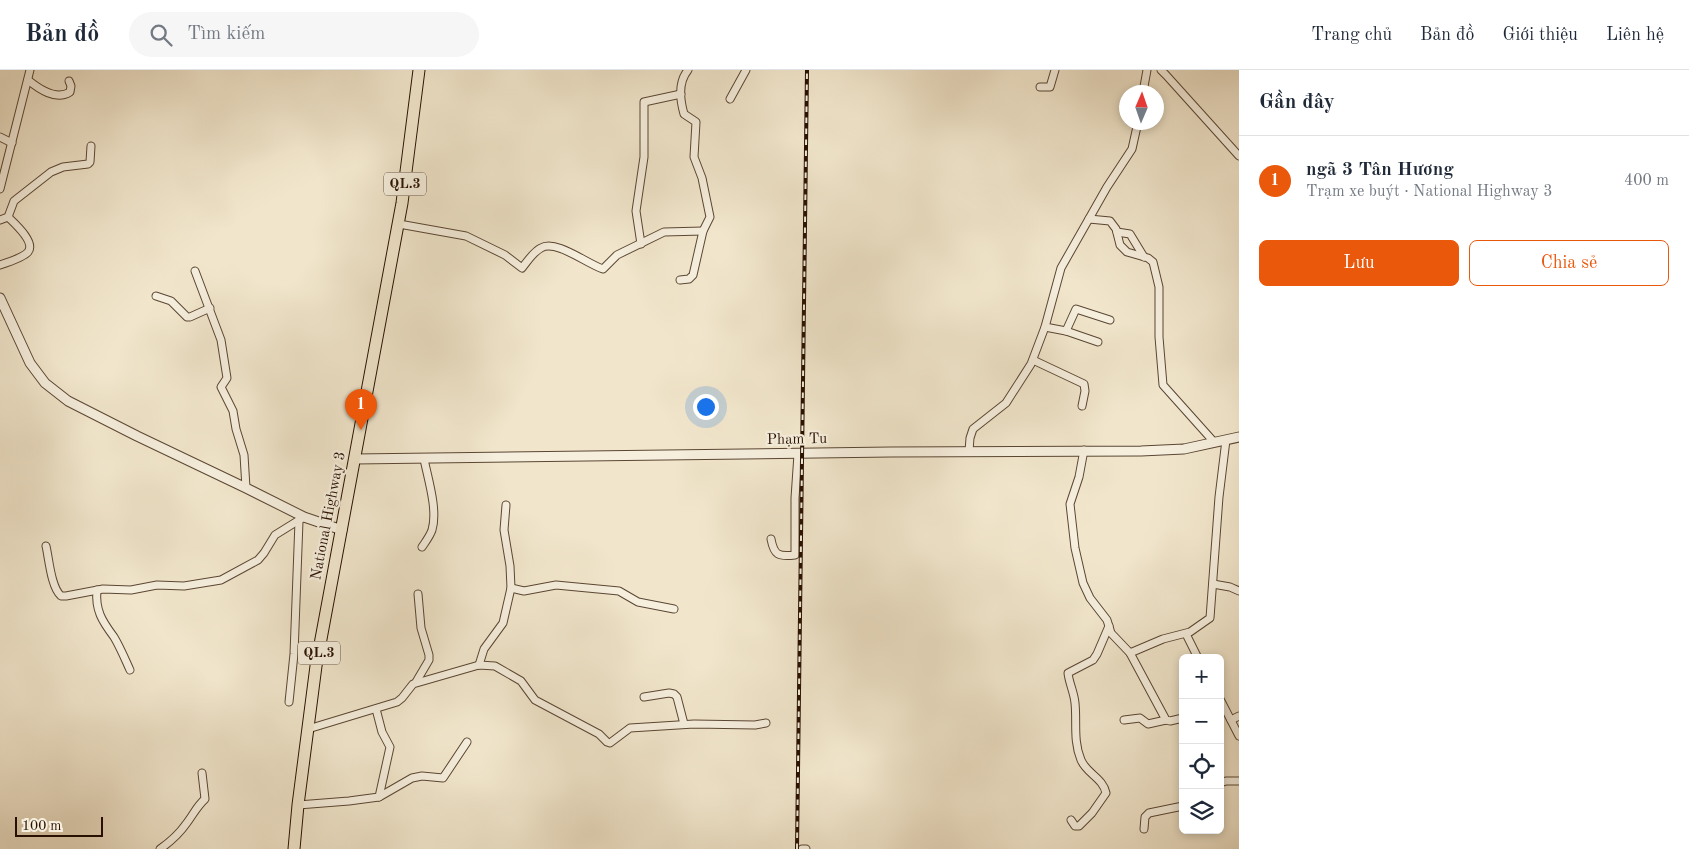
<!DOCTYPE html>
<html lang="vi">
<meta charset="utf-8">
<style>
:root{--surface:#fff;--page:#f6f6f7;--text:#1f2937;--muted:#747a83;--line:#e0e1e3;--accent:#ea580c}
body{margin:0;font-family:"Old Standard TT",serif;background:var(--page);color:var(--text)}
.controls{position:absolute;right:15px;bottom:15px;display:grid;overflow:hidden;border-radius:8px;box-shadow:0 2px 8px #0003}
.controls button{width:45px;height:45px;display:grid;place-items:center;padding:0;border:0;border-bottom:1px solid var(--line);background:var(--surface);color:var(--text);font:25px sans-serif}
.compass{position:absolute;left:1119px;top:15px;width:45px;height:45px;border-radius:50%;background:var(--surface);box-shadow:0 2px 8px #0003;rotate:2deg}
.scale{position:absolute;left:15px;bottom:12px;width:88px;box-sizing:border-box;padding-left:5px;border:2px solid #281000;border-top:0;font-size:14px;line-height:18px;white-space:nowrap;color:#281000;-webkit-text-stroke:4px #f6efde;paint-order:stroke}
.you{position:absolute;left:705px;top:336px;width:18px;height:18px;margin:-12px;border:4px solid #fff;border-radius:50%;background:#1a73e8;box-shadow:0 0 0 8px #1a73e833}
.badge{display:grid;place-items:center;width:32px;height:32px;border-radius:50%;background:var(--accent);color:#fff;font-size:16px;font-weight:700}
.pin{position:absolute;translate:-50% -41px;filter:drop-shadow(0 1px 2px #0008)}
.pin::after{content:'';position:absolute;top:26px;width:18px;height:15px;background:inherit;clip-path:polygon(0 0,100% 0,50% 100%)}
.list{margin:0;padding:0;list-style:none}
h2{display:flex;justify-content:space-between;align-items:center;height:65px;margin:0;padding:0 20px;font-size:21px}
h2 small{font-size:16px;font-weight:400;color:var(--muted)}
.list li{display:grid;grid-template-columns:32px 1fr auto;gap:15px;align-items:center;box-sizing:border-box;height:90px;padding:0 20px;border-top:1px solid var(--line)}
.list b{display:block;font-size:19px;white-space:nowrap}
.list p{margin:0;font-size:16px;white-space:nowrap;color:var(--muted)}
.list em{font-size:16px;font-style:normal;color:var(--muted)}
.actions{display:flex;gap:10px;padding:15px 20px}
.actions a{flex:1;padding:11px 0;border:1px solid var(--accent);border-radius:8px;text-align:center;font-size:18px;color:var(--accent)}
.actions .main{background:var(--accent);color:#fff}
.icon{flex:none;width:28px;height:28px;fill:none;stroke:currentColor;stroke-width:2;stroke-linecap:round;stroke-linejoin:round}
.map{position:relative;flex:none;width:1239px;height:779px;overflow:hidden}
header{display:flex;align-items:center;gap:30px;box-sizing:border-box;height:70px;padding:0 25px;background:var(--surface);border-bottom:1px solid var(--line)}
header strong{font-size:24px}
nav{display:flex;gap:28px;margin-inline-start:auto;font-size:18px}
.search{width:350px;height:45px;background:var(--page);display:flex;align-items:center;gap:12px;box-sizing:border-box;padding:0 18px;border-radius:28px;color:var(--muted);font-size:19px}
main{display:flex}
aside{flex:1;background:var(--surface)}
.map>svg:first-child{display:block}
</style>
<header>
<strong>Bản đồ</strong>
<div class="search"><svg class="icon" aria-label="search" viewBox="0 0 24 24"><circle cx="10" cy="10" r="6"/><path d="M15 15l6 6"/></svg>Tìm kiếm</div>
<nav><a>Trang chủ</a><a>Bản đồ</a><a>Giới thiệu</a><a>Liên hệ</a></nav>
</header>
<main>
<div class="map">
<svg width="1239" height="779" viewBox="0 0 1239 779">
<rect width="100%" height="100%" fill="#f1e6cc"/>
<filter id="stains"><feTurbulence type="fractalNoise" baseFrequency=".004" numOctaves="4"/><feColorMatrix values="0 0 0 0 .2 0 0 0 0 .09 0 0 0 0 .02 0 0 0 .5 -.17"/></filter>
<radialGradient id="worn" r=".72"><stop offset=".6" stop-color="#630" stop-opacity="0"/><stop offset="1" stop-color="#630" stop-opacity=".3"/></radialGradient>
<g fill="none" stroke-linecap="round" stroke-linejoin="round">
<defs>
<g id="minor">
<path d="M 1161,0 L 1166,5 L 1239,86"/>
<path d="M 28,10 C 39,19 56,31 70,22 L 71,16 L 69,11"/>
<path d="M 1040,17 L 1050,17 L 1055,0"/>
<path d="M 1143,22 L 1147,0"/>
<path d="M 730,29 L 746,0"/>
<path d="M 0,67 L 12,73"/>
<path d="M 0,119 L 30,0"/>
<path d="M 1089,149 L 1110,151 L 1116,159 L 1120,175 L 1127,182 L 1148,188 L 1153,192 L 1159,217 L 1159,267 L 1163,315 L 1214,372"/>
<path d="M 0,150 L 8,147 L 14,131 L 51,102 L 63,97 L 88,94 L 90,92 L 91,76"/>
<path d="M 399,154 L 466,166 L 505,185 L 522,198 C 527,192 533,182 541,178 C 556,169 587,194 603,199 L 617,185 L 664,162 L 703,161"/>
<path d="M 1117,162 L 1130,164 L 1144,187"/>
<path d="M 641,174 L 636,141 L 644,87 L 644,32 L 681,24"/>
<path d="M 0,195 C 6,193 24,187 28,182 C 36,172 14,153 8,147"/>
<path d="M 195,201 L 221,270 L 227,308 L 221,317 L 233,341 L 236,359 L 244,385 L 246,418"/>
<path d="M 680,210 L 689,209 L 693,205 L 703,161 L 710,147 L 702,108 L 694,87 L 696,52 L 684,44 C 680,30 678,12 688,0"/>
<path d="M 156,226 L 171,231 L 187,247 L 190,247 L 210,238"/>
<path d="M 1045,257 L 1066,261 L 1098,272"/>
<path d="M 1066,261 L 1076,239 L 1110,250"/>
<path d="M 1033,290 L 1084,314 L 1085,321 L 1082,336"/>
<path d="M 1084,380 L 1079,407 L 1070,434 L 1075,478 L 1083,513 L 1090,528 L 1107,550 L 1111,563 L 1130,583 L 1166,650 L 1170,651 L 1183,648"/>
<path d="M 969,381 L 970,368 L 973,359 L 1006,333 L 1031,294 L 1045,257 L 1061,198 L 1107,117 L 1132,79 L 1138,52"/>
<path d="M 771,469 C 774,485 778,487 795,485 L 795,428 L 798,384"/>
<path d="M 46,476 C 49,489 51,517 61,526 L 66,526 L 103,519 L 131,520 L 157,515 L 184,516 L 221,510 L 258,490 L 264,483 L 275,465 L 304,447"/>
<path d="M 422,477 C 426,471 430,466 432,460 C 438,440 428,409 424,389"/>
<path d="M 1213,514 L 1230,517 L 1239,521"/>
<path d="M 511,518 L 524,521 L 556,515 L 619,521 L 638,532 L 674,539"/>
<path d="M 97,520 C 95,540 102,551 114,567 C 120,577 125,589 130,600"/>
<path d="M 1186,564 L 1198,588"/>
<path d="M 1130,583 L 1163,569 L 1190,562 L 1210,548 L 1219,427 L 1226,370"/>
<path d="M 479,595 L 484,579 L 503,553 L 511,518 L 510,496 L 504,460 L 506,435"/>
<path d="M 416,612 L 429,590 L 429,585 L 421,558 L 418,524"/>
<path d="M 644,627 L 669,623 L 674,624 L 677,627 L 684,654"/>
<path d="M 1220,629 L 1239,666"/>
<path d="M 289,632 L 294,584 L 299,451"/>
<path d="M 376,639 L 382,662 L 390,677 L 379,727"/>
<path d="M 1124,650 L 1140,648 L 1148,654 L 1166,650"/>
<path d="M 1231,650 L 1239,646"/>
<path d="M 308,659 L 397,632 L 402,628 L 413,614 L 479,595 L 495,596 L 521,611 L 535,630 L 599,664 L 607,672 L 610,673 L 630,658 L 694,654 L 755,655 L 766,653"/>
<path d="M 1220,713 L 1226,711 L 1239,711"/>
<path d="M 298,735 L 349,731 L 379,727 L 412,708 L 422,706 L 443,708 L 467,672"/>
<path d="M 1071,750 L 1075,756 L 1079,756 L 1092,743 L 1106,723 C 1103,708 1087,704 1081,690 C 1073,671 1077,652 1075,633 C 1074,622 1069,613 1068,603 L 1093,590 L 1097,584 L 1109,556"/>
<path d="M 1144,759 L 1145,747 L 1149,743 L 1183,736"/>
<path d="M 160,779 C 170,772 179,764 186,754 C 193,745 197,736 205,729 L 202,703"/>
<path d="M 802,779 L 806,779"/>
</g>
<g id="tertiary">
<path d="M 0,228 L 30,293 L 45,313 L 68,331 L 137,366 L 246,418 L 304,447 L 342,460"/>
<path d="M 355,389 L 891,382 L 1141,381 L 1184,379 L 1239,367"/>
</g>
<path id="trunk" d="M 294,779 L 298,735 L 316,596 L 402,133 L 419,0"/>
</defs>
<use href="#minor" stroke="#5a4633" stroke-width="9"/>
<use href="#tertiary" stroke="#5a4633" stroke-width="11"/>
<use href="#trunk" stroke="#281000" stroke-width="13"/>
<use href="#minor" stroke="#f6efde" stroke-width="7"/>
<use href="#tertiary" stroke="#f6efde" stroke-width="9"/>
<use href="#trunk" stroke="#f1e6cc" stroke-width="11"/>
<defs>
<path id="rail" d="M 797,779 L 807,0"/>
</defs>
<use href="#rail" stroke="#281000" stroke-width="4"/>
<use href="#rail" stroke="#f6efde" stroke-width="2" stroke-dasharray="5.5" stroke-linecap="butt"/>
</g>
<g text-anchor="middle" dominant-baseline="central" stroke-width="4.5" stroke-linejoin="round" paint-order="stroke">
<g fill="#f6efde" stroke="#665343" stroke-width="1">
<rect x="384" y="102.5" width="42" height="23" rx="4"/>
<rect x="298" y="571.5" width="42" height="23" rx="4"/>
</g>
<g font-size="14" font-weight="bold" fill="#281000">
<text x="405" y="114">QL.3</text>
<text x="319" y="583">QL.3</text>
</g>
<g font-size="15" fill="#281000" stroke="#f6efde">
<text transform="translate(797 370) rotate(-1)">Phạm Tu</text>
<text transform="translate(329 446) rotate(-79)">National Highway 3</text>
</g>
</g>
<rect width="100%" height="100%" filter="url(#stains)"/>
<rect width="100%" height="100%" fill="url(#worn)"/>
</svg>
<div class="controls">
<button>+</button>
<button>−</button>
<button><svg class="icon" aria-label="locate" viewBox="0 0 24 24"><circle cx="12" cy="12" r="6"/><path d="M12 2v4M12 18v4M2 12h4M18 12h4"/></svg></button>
<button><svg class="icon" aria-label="layers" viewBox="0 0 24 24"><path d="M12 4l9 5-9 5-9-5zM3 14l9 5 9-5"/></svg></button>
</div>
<svg class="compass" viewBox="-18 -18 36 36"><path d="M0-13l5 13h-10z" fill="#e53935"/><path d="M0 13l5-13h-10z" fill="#747a83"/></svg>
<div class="scale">100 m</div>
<div class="you"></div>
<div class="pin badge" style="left:361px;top:360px">1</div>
</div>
<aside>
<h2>Gần đây<small></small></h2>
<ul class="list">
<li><span class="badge">1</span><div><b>ngã 3 Tân Hương</b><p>Trạm xe buýt · National Highway 3</p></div><em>400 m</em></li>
</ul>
<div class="actions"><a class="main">Lưu</a><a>Chia sẻ</a></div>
</aside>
</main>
